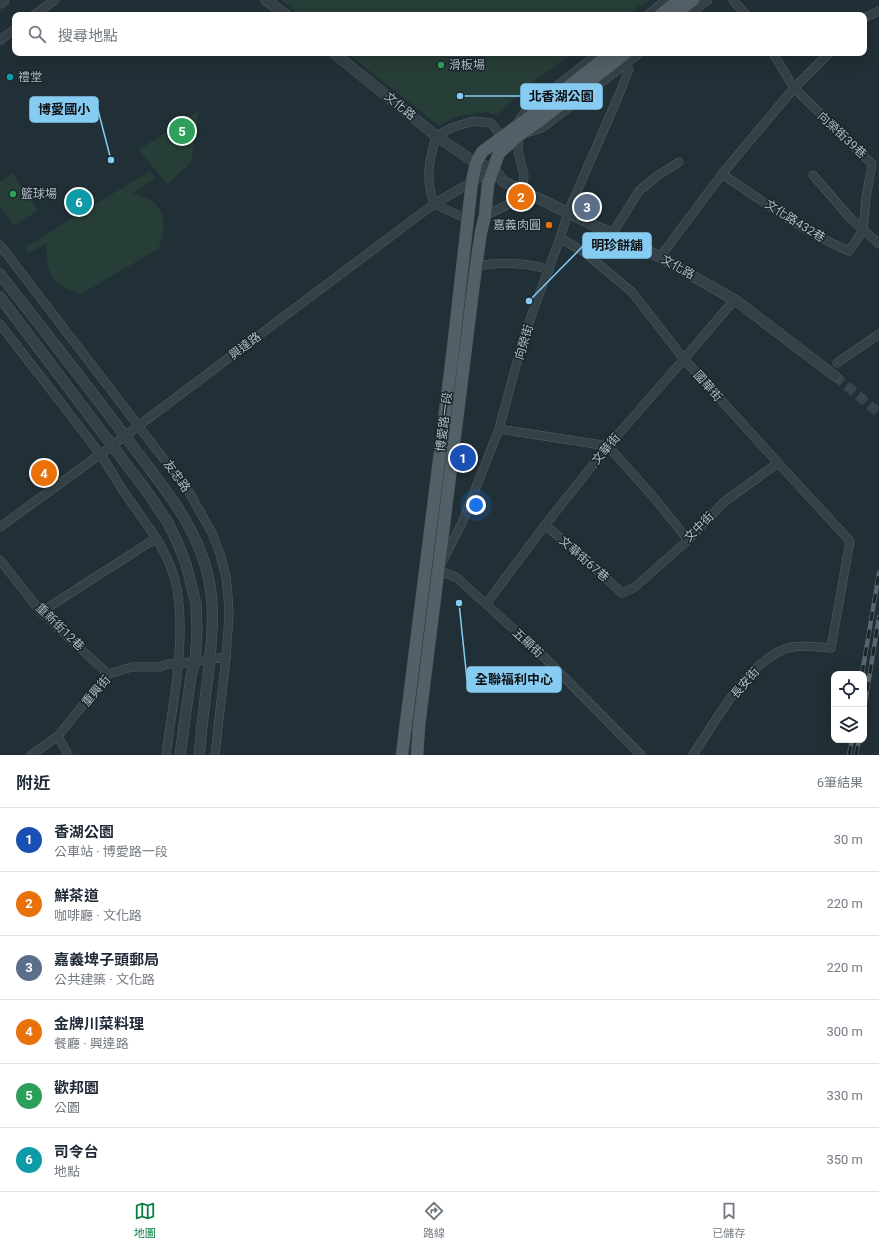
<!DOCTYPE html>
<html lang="zh-TW">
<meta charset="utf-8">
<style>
:root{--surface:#fff;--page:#f6f6f7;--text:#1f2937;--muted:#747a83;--line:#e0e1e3;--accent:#0b8043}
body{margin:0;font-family:Roboto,"Noto Sans TC",sans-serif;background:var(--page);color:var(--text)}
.controls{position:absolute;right:12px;bottom:12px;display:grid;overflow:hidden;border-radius:8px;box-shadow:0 4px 16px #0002}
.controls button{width:36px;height:36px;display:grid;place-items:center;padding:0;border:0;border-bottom:1px solid var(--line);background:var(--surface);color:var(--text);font:20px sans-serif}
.you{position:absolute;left:476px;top:505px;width:14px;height:14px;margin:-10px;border:3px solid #fff;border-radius:50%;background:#1a73e8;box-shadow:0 0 0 6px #1a73e833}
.badge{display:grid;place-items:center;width:26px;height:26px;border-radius:50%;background:var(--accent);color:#fff;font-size:13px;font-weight:700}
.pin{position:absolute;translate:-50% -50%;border:2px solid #fff;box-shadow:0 1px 4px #0006}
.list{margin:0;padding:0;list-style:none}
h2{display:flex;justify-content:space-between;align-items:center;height:52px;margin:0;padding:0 16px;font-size:17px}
h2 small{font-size:13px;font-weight:400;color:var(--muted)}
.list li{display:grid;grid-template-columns:26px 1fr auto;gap:12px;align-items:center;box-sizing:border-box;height:64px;padding:0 16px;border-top:1px solid var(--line)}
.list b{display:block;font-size:15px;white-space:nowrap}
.list p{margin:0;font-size:13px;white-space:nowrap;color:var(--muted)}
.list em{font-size:13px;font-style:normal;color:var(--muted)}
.icon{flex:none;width:22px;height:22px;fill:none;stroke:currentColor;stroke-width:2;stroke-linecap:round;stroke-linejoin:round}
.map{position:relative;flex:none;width:879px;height:755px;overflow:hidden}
.search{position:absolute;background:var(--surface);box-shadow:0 4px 16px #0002;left:12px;right:12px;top:12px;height:44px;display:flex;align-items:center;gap:10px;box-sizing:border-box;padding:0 14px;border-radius:8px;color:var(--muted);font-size:15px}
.sheet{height:436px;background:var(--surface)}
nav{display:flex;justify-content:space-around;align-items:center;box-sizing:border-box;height:56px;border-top:1px solid var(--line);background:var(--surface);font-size:11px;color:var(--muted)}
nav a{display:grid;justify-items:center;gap:2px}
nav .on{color:var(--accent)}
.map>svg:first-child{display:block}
</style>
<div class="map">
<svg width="879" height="755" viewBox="0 0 879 755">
<rect width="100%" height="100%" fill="#213036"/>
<g fill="#273d37">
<path d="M 281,0 L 650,0 L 643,6 L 641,5 L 626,15 L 300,15 Z"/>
<path d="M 347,53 L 573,53 L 537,79 L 497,115 L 486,112 L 455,117 L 439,126 Z"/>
<path d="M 198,111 L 191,163 L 167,184 L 139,150 Z"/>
<path d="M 150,171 L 155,178 L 133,193 C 139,196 148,198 153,202 C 168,215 165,233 158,249 L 81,294 C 50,284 47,275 46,243 L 28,254 L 25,247 Z"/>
<path d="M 12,173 L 38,210 L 14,226 L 0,206 L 0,182 Z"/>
</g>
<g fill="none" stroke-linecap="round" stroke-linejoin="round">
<path stroke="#36454b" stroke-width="10" stroke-dasharray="10 5" stroke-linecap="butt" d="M 835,376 L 879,413"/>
<defs>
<g id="minor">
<path d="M 733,0 L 746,15"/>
<path d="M 34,15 L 55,0"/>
<path d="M 647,15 L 666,0"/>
<path d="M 689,15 L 708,0"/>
<path d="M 864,18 L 879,11"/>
<path d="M 0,40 L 15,29"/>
<path d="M 518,122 L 527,109 L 599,53"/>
<path d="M 722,174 C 763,201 803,232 849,251 L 863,230 L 866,198 L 872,164 L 794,88 L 773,53"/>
<path d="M 813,175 L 851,219 L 879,244"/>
<path d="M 485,216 L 507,205 L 522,192 L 524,176 L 518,150 L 519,135 L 542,128 L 640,53"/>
<path d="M 469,220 L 434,204 C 425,178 429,161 436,136 L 451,128 L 473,121 L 491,123 L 502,137"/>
<path d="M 612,234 L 639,191 L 657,176 L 679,162"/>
<path d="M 560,238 L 584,252 L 632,292 L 684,359 L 778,463 L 850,541 L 831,648 C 819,647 804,645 792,647 C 750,656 715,722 693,755"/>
<path d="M 0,245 L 189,492 L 212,533 L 220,554 L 226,577 L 228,596 L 229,616 L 226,657 L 215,755"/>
<path d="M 660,257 L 722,174 L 794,88 L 829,53"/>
<path d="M 476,266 C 499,262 527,262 549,270"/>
<path d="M 0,324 C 33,367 67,410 100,454 C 108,465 115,478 122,489 C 144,522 170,550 177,589 C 186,644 173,701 166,755"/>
<path d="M 837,363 L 879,334"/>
<path d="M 499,429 L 608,446 L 656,500 L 688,540"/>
<path d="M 545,525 L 592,565 L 622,593 L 635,587 L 688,540 L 724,502 L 778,463"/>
<path d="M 0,527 L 113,445 L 434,204 L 494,169"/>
<path d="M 0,560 L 41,612 L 108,674"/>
<path d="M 442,562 L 462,523 L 499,429 L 524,336 L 560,238 L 568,212 L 621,90 L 629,69"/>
<path d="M 436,568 L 438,570 L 457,578 L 486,604 L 541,654 L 641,755"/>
<path d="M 486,604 L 545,525 L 608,446 L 684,359 L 734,300"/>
<path d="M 41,612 L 150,542 L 157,539"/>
<path d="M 58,736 L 68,755"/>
<path d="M 31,755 L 58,736 L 108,674 L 132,667 L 160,667 L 167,664 L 178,664 L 226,657"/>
</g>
<g id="tertiary">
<path d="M 266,0 L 286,15"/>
<path d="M 0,3 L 4,0"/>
<path d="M 334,53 L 436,136 L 476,163 L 494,169 L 504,182 L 660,257 L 738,302 L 835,376"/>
<path d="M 0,274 C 41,327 83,380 124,435 C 158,480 201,528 210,586 C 215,616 211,647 208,677 C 204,703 202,729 199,755"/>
<path d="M 0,297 L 148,493 L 167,521 L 176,539 L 186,564 L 196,604 L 197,631 L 195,662 L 191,676 L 180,755"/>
</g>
<g id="primary">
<path d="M 660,15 L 679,0"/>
<path d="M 674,15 L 693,0"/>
<path d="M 402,755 L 452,357 L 472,182 L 476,163 L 482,152 L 532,115 L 611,53"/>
<path d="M 417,755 L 419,726 L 476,266 L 481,232 L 485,216 L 488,184 L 499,153 L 519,135 L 538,122 L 626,53"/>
</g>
</defs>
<use href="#minor" stroke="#525f64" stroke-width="9"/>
<use href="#tertiary" stroke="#525f64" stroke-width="11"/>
<use href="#primary" stroke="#414d53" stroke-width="13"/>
<use href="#minor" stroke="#344147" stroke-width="8"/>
<use href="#tertiary" stroke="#344147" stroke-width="10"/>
<use href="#primary" stroke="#526067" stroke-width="12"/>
<defs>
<g id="rail">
<path d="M 862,674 L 879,573"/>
<path d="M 864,709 L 879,617"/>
<path d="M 849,755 L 852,740"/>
<path d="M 856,755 L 859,740"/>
</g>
</defs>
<use href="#rail" stroke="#57666e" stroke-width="4.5"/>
<use href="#rail" stroke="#1a262b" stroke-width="3" stroke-dasharray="9" stroke-linecap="butt"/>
</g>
<g fill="#2e9e5b" stroke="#1a262b" stroke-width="1.5">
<circle cx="441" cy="65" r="4"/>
<circle cx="13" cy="194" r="4"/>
</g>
<circle fill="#0f9aa8" stroke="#1a262b" stroke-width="1.5" cx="10" cy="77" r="4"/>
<circle fill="#e8710a" stroke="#1a262b" stroke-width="1.5" cx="549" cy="225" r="4"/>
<g text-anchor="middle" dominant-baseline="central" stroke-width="3" stroke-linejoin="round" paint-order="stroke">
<g font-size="12" fill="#afbcc3" stroke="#1a262b" text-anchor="start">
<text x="449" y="65">滑板場</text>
<text x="18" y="77">禮堂</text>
<text x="21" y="194">籃球場</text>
<text x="541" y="225" text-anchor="end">嘉義肉圓</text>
</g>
<g font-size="12" fill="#afbcc3" stroke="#1a262b">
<text transform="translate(400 106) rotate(39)">文化路</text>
<text transform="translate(842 135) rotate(43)">向榮街39巷</text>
<text transform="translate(795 221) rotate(32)">文化路432巷</text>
<text transform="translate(678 267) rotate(29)">文化路</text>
<text transform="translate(524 342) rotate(-73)">向榮街</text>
<text transform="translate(245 346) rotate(-37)">興達路</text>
<text transform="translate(708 386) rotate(48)">國華街</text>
<text transform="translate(444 422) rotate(-83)">博愛路一段</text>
<text transform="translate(606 449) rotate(-50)">文華街</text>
<text transform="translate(177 476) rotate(54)">友忠路</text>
<text transform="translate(699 527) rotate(-45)">文中街</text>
<text transform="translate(584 559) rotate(41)">文華街67巷</text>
<text transform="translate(60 627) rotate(44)">重新街12巷</text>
<text transform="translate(528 643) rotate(43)">五顯街</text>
<text transform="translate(745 683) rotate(-49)">長安街</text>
<text transform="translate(96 691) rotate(-49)">重興街</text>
</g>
</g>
<path fill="none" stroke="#86cbf2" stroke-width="1.5" d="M460 96L521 96M111 160L98 110M529 301L583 246M459 603L467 680"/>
<g fill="#86cbf2" stroke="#1a262b" stroke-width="1.5">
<circle cx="460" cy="96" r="4"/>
<circle cx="111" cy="160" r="4"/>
<circle cx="529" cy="301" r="4"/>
<circle cx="459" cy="603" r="4"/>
</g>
<g fill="#86cbf2" stroke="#86cbf2" stroke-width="1.5">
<rect x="521" y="84" width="81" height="25" rx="4"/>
<rect x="30" y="97" width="68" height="25" rx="4"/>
<rect x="583" y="233" width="68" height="25" rx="4"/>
<rect x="467" y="667" width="94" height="25" rx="4"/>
</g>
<g font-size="13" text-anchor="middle" font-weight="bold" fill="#111">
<text x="561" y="101">北香湖公園</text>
<text x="64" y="114">博愛國小</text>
<text x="617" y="250">明珍餅舖</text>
<text x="514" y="684">全聯福利中心</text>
</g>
</svg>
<div class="controls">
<button><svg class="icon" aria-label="locate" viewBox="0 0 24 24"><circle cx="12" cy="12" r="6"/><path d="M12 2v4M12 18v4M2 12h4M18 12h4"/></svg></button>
<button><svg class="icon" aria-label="layers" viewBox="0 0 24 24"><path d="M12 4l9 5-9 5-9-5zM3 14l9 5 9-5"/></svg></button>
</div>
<div class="you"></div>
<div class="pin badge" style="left:463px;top:458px;background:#1a4fb4">1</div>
<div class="pin badge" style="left:521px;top:197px;background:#e8710a">2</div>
<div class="pin badge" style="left:587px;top:207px;background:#5c6f8a">3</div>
<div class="pin badge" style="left:44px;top:473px;background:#e8710a">4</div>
<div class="pin badge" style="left:182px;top:131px;background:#2e9e5b">5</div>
<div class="pin badge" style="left:79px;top:202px;background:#0f9aa8">6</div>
<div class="search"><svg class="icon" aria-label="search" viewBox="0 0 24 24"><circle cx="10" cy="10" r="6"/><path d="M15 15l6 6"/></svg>搜尋地點</div>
</div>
<section class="sheet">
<h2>附近<small>6筆結果</small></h2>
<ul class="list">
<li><span class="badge" style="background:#1a4fb4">1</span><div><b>香湖公園</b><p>公車站 · 博愛路一段</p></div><em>30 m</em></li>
<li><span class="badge" style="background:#e8710a">2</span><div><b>鮮茶道</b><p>咖啡廳 · 文化路</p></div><em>220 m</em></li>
<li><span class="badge" style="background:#5c6f8a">3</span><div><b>嘉義埤子頭郵局</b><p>公共建築 · 文化路</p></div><em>220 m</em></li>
<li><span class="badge" style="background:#e8710a">4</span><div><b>金牌川菜料理</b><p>餐廳 · 興達路</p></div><em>300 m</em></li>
<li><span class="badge" style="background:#2e9e5b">5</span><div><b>歡邦園</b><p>公園</p></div><em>330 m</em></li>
<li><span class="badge" style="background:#0f9aa8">6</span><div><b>司令台</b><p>地點</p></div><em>350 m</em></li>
</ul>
</section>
<nav>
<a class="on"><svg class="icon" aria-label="map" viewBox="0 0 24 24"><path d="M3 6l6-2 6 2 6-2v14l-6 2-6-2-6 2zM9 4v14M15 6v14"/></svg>地圖</a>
<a><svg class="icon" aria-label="directions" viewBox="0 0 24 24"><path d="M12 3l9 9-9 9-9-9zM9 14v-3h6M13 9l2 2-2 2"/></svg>路線</a>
<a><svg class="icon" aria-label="saved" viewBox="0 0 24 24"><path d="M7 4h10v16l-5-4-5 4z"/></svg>已儲存</a>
</nav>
